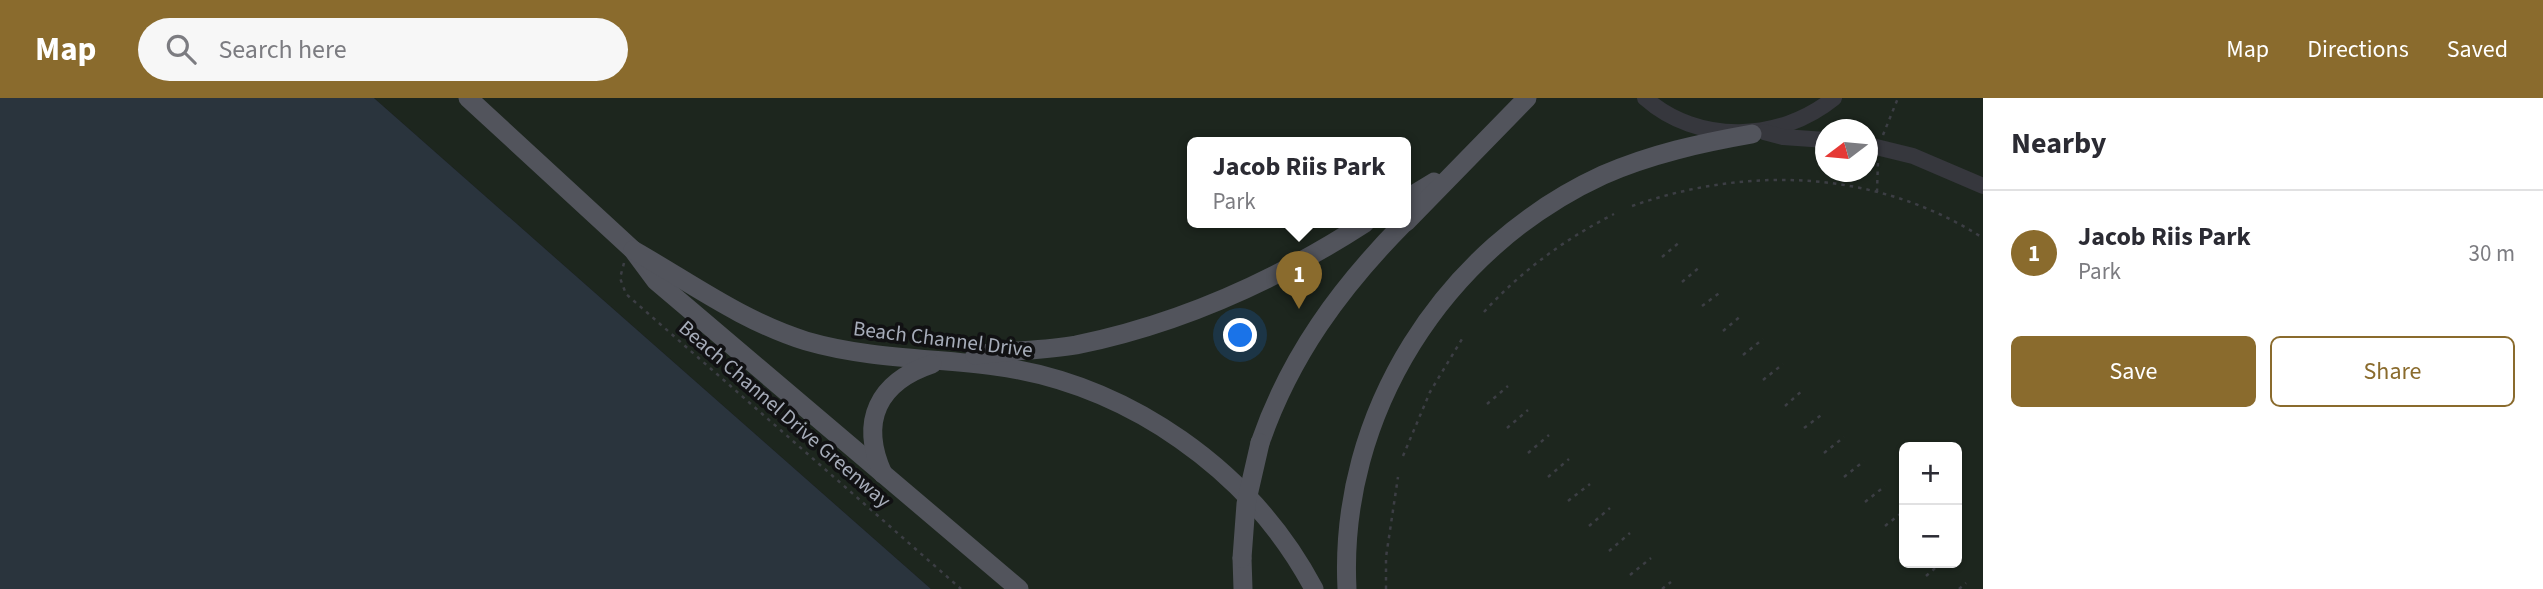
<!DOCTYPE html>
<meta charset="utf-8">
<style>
:root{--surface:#fff;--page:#f7f7f7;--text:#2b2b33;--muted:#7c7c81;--line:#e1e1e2;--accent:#8a6b2d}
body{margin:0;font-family:"Source Sans 3",sans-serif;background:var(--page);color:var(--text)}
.controls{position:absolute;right:21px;bottom:21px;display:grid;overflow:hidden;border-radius:10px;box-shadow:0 2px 5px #0004}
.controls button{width:63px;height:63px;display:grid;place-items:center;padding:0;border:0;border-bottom:2px solid var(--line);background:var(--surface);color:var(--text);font:35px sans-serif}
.compass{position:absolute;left:1815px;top:21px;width:63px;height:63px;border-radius:50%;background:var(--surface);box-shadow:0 2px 5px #0004;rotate:254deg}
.you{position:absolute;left:1241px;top:238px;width:24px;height:24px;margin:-18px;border:5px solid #fff;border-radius:50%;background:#1a73e8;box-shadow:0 0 0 10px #1a73e833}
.badge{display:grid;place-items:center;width:46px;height:46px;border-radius:50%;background:var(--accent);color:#fff;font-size:23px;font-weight:700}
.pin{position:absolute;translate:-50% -58px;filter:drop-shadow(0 2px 4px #0008)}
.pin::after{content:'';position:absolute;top:37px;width:24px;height:21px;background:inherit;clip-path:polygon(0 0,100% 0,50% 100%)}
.popup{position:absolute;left:1187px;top:39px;width:224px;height:91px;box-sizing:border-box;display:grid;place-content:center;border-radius:10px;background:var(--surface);filter:drop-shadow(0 2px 5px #0005);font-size:23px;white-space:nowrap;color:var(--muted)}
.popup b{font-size:26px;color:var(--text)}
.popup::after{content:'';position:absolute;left:50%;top:100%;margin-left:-14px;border:14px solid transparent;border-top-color:var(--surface)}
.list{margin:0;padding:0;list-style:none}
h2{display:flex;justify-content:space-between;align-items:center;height:91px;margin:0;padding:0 28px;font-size:30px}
h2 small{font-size:23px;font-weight:400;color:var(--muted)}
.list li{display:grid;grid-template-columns:46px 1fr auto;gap:21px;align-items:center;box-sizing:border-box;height:126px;padding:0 28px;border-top:2px solid var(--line)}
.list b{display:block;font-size:26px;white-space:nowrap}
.list p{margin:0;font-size:23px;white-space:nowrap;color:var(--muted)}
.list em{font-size:23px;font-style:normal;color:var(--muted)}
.actions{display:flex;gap:14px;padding:21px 28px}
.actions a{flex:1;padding:16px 0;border:2px solid var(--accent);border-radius:10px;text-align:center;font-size:24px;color:var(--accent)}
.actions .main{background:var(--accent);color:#fff}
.icon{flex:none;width:38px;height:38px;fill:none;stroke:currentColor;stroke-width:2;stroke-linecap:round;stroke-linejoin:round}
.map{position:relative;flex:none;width:1983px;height:491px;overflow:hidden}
header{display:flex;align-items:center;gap:42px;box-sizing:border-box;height:98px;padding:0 35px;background:var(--accent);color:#fff}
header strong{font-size:33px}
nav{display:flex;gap:38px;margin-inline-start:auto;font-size:24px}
.search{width:490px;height:63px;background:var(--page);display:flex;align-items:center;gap:18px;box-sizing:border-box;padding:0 24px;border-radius:38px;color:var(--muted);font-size:26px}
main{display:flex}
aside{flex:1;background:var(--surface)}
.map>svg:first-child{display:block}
</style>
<header>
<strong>Map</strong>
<div class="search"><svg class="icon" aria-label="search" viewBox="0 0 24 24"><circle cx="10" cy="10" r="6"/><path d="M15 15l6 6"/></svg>Search here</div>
<nav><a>Map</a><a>Directions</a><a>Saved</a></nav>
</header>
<main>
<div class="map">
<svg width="1983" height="491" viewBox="0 0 1983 491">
<rect width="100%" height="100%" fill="#161618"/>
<path fill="#1d261e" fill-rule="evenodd" d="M 374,0 L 1983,0 L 1983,491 L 931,491 ZM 1826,32 L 1868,32 L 1868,74 L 1826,74 ZM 1192,45 L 1406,45 L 1406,125 L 1192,125 ZM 1904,349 L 1957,349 L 1957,465 L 1904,465 Z"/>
<path fill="#2a343d" d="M 0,0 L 374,0 L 931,491 L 0,491 Z"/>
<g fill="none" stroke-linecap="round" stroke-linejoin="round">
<g stroke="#3c3e44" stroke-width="2.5" stroke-dasharray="3.5 5" stroke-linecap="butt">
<path d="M 1883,37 L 1898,0"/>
<path d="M 1877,94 L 1878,62"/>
<path d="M 1632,108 C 1749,67 1877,72 1983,140"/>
<path d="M 1662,159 L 1681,143"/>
<path d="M 624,165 L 620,180 L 626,196 L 961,491"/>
<path d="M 1682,184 L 1701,168"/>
<path d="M 1702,208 L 1722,193"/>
<path d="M 1484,214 C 1521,173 1565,141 1614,116"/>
<path d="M 1723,233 L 1742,217"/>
<path d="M 1743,257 L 1763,241"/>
<path d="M 1763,282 L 1783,266"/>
<path d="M 1487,306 L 1508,288"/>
<path d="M 1785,308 L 1804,291"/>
<path d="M 1507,330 L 1528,312"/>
<path d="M 1804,330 L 1824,315"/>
<path d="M 1528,355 L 1549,337"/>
<path d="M 1824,355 L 1844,339"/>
<path d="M 1403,358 L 1430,294 L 1462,241"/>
<path d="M 1548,379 L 1569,361"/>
<path d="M 1844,379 L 1864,363"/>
<path d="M 1568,403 L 1590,386"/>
<path d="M 1865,404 L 1885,388"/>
<path d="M 1589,428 L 1610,410"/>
<path d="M 1885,428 L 1904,413"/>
<path d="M 1609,453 L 1630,435"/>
<path d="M 1630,477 L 1651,460"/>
<path d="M 1926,478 L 1941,465"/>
<path d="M 1386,491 L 1386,459 L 1398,379"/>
<path d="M 1662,491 L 1671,484"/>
<path d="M 1959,491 L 1966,485"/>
</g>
<g stroke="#36373d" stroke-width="16">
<path d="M 1645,0 C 1698,47 1780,44 1834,0"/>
<path d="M 1764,34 L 1783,39 L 1826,42"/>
<path d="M 1868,47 L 1913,58 L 1983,88"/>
</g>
<g stroke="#52545c" stroke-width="19">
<path d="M 468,0 L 633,152 L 656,183 L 1019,491"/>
<path d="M 1406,101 L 1434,84"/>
<path d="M 1406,124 L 1527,0"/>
<path d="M 633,152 C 691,185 742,223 806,243 C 868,261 932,260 995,268 C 1128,286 1251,372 1314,491"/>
<path d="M 975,257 C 1009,252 1042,253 1076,247 C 1179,226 1277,182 1365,125"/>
<path d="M 1260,345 C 1290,258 1340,190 1404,125"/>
<path d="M 883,376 C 859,323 878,284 932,266"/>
<path d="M 1242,460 L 1243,491"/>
<path d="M 1347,491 C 1338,316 1444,150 1603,77 C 1651,56 1701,45 1752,36"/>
</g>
<path stroke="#52545c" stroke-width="19" d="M 1242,460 L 1246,406 L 1260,345"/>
</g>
<g text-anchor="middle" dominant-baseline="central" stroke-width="7" stroke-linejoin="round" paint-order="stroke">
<g font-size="21" fill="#a6acb9" stroke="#111113">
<text transform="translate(943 241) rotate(7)">Beach Channel Drive</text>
<text transform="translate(785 316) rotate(41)">Beach Channel Drive Greenway</text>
</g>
</g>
</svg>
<div class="controls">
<button>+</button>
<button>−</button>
</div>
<svg class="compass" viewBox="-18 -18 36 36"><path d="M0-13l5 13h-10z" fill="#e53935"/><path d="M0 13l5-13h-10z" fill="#7c7c81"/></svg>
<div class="you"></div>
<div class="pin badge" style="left:1299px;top:211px">1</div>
<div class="popup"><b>Jacob Riis Park</b>Park</div>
</div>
<aside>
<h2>Nearby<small></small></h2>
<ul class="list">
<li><span class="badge">1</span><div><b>Jacob Riis Park</b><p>Park</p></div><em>30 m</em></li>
</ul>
<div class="actions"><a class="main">Save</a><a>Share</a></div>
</aside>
</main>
